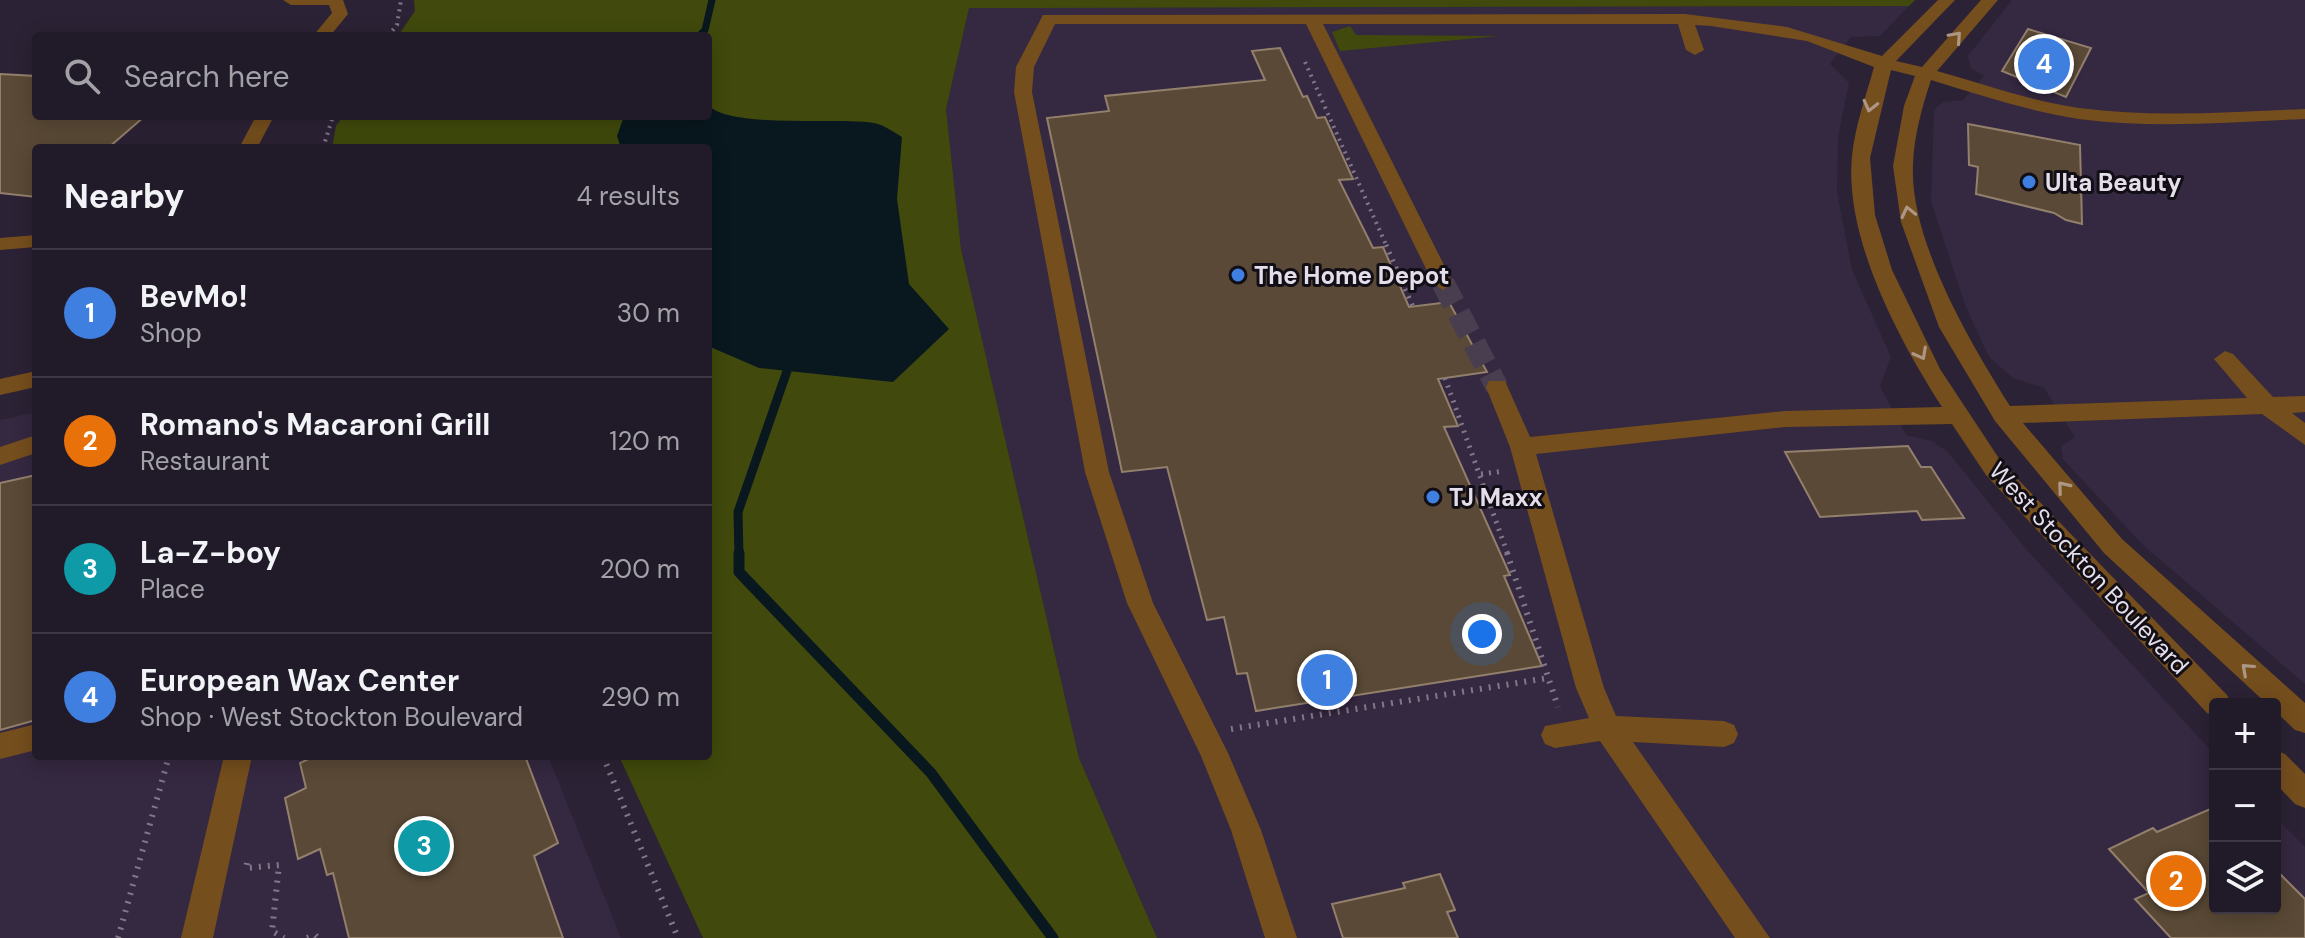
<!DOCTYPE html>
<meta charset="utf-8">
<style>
:root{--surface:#211a28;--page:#292330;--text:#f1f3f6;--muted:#a2a1a8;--line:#3e3845;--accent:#1a73e8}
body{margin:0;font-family:"DM Sans",sans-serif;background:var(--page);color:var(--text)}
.controls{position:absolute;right:24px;bottom:24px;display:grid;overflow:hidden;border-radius:8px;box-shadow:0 4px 20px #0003}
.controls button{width:72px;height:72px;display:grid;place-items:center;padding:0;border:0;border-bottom:2px solid var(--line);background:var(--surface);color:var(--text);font:40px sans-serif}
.you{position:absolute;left:1482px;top:634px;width:28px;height:28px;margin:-20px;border:6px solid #fff;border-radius:50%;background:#1a73e8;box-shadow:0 0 0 12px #1a73e833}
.badge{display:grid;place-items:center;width:52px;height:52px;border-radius:50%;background:var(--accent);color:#fff;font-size:26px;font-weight:700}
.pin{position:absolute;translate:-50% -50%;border:4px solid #fff;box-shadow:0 2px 8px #0006}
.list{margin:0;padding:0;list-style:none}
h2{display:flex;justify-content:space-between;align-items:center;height:104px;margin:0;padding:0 32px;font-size:34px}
h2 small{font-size:26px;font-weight:400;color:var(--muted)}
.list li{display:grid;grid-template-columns:52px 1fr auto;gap:24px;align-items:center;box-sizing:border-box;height:128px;padding:0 32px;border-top:2px solid var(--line)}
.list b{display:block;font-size:30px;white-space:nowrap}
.list p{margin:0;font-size:26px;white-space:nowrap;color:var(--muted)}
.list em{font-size:26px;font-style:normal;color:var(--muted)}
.icon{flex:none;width:44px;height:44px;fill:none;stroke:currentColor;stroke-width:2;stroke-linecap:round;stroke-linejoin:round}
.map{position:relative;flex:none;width:2305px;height:938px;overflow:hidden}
.search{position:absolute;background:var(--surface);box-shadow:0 4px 20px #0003;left:32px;top:32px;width:680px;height:88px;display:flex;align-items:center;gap:20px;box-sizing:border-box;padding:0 28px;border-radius:8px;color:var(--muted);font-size:30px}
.panel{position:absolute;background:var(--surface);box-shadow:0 4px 20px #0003;left:32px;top:144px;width:680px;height:616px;border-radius:8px}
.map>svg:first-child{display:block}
</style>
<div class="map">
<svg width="2305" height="938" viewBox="0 0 2305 938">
<rect width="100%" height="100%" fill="#2c2235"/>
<g fill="#352841">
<path d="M 2012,0 L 2305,0 L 2305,684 L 2141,543 L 2063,459 L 2061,446 L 2075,437 L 2044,388 L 2013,378 L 1989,357 L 1965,305 L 1931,201 L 1934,110 L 1943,102 L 1963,100 L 1984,76 L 1971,68 L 1968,56 Z"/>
<path d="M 1909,6 L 1880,36 L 1851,37 L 1830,64 L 1849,83 L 1838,137 L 1837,192 L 1852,270 L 1891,357 L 1880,386 L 1906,435 L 1932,441 L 1948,452 L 2026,549 L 2215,755 L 2215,908 L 2275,908 L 2275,817 L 2305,847 L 2305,938 L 1157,938 L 1079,758 L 961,249 L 946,109 L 969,7 Z"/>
<path d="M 36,412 L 36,756 L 548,756 L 621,938 L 0,938 L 0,420 Z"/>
</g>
<g fill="#414a0c">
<path d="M 414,0 L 1915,0 L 1909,6 L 969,8 L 946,109 L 961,249 L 1079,758 L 1157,938 L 703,938 L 619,756 L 708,756 L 708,148 L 332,148 L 336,126 L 343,116 L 708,116 L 708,36 L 398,36 L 415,11 Z"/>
<path d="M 1350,26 L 1356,35 L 1499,36 L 1340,51 L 1332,32 Z"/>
</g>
<path fill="#08181e" d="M 708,105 C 730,129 838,117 874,123 C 884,125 894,132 902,137 L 897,199 L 909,284 L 949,329 L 893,382 L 759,368 L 708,346 L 708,148 L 621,148 L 617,136 L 624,116 L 708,116 Z"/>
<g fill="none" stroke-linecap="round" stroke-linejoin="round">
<path stroke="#08181e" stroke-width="7" d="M 699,36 L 705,30 L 712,0"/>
<path stroke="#08181e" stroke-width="9" d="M 739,555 L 738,512 L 787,371"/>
<path stroke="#08181e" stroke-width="11" d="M 739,553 L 739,572 L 931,773 L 1053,938"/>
</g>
<g fill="#5a4936" stroke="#93806c" stroke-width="2">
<path d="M 2028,29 L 2091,48 L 2066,97 L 2002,71 Z"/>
<path d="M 1280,48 L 1303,97 L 1307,96 L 1317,118 L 1325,117 L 1353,179 L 1339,180 L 1373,248 L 1383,247 L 1409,307 L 1449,302 L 1487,372 L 1438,379 L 1458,426 L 1444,427 L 1510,575 L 1504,576 L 1542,666 L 1256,711 L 1247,673 L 1237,674 L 1224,617 L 1207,620 L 1167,467 L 1122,472 L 1047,118 L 1109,111 L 1105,96 L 1265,80 L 1252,51 Z"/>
<path d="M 0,74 L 36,76 L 36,116 L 145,116 L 108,148 L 36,148 L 36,197 L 0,193 Z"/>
<path d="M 1968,124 L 2080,145 L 2082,224 L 2066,220 L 2054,213 L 1976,194 L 1978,167 L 1969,165 Z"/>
<path d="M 1908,446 L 1921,467 L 1931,467 L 1964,518 L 1922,520 L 1917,511 L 1820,517 L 1785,452 Z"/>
<path d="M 36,475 L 36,720 L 0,730 L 0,483 Z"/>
<path d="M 315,756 L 525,756 L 558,843 L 534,856 L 563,938 L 349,938 L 333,873 L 327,875 L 320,849 L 298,859 L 285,798 L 306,788 L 300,763 Z"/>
<path d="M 2215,807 L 2215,908 L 2275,908 L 2275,869 L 2305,899 L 2305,938 L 2171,938 L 2135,899 L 2149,893 L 2109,849 L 2153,828 L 2157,832 Z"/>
<path d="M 1440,874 L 1455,910 L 1447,912 L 1458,938 L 1343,938 L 1332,904 L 1405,888 L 1403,883 Z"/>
</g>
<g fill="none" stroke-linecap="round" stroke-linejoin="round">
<path stroke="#483e50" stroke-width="23" stroke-dasharray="23 11" stroke-linecap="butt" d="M 1443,283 L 1497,387"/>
<g stroke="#807888" stroke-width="4" stroke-dasharray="2 5" stroke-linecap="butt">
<path d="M 388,36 L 397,25 L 401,0"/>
<path d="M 1305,62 L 1387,247"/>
<path d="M 323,148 L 333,116"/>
</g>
<g stroke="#807888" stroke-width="5" stroke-dasharray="2 6" stroke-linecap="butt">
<path d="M 1386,245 L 1413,307"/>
<path d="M 1445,378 L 1508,555"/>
<path d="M 1481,474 L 1504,471"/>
</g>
<g stroke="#807888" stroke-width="6" stroke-dasharray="2 7" stroke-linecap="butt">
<path d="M 1507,553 L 1558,707"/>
<path d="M 1231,729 L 1548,678"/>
<path d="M 603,756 L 678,938"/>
<path d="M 247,863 L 246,868 L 279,865 L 272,931 L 284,938"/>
<path d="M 118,938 L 169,756"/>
<path d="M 307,938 L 315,935 L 318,938"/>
</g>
<g fill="#754e1d" fill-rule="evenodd">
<path d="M 283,0 L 343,0 L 348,14 L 330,36 L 313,36 L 332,13 L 329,5 L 291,5 Z"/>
<path d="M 1938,0 L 1955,0 L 1896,61 L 1922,67 L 1981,0 L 1998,0 L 1937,71 C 1984,84 2030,101 2079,108 C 2154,118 2230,112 2305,109 L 2305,119 C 2230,122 2154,129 2079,119 C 2028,111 1980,95 1931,80 C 1922,107 1914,136 1913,164 C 1909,240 1971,344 2010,406 L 2247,398 L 2214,359 L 2225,351 L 2233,354 L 2273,397 L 2305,396 L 2305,412 L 2292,413 L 2305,423 L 2305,445 L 2262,414 L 2023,423 L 2122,539 L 2305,703 L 2305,733 L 2295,730 L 2275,711 L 2275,704 L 2267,704 L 2104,553 L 1995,421 L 1939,327 L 1901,222 L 1893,166 L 1904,106 L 1915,76 L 1891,70 L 1870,158 L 1875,215 L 1892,270 L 1940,369 L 2002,463 L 2227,695 L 2231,704 L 2215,704 L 2215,715 L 2207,713 L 1986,475 L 1952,424 L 1785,427 L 1536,454 L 1604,688 L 1616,716 L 1724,721 L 1734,725 L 1738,734 L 1734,743 L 1724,747 L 1633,742 L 1770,938 L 1735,938 L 1600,741 L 1555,748 L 1545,744 L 1541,735 L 1545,726 L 1589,718 L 1576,688 L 1510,447 L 1486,387 L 1489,381 L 1505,381 L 1530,437 L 1785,411 L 1942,407 C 1899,340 1844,238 1852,156 C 1855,126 1866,96 1874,67 L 1807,41 L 1711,26 L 1695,25 L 1704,50 L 1695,55 L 1686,50 L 1678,24 L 1323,24 L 1453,283 L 1443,290 L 1433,283 L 1306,24 L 1055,24 L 1034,67 L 1032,92 L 1109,472 L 1153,603 L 1228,753 L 1261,830 L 1297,938 L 1265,938 L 1231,830 L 1201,756 L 1127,603 L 1085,472 L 1014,92 L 1016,67 L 1043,15 L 1685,14 L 1787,27 L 1882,56 Z"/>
<path d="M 256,116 L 274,116 L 257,148 L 239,148 Z"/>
<path d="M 36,235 L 36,247 L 0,250 L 0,238 Z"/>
<path d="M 36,371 L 36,387 L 0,395 L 0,379 Z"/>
<path d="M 36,435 L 36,453 L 0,465 L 0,447 Z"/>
<path d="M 36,724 L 36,750 L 0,759 L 0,733 Z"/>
<path d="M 2275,750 L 2285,754 L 2305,774 L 2305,808 L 2295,804 L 2275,783 Z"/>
<path d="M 224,756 L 252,756 L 213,938 L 181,938 Z"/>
</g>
</g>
<defs><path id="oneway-chevron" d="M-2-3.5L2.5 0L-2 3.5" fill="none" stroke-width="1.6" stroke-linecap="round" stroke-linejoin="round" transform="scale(2)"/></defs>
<g stroke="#ac9684">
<use href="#oneway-chevron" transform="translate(1956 37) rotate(-48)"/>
<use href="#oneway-chevron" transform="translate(1870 106) rotate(104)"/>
<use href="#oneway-chevron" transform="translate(1908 212) rotate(-103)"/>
<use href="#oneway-chevron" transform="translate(1921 354) rotate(62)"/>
<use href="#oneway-chevron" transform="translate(2063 487) rotate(-130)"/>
<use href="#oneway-chevron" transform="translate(2247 669) rotate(-138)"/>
</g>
<g fill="#3f7fe0" stroke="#120e16" stroke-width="3">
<circle cx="2029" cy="182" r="8"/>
<circle cx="1238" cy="275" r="8"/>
<circle cx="1433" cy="497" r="8"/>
</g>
<g text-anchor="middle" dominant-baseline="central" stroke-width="6" stroke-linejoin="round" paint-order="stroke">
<g font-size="24" font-weight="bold" fill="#e4deeb" stroke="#120e16" text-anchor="start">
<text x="2045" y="182">Ulta Beauty</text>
<text x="1254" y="275">The Home Depot</text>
<text x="1449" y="497">TJ Maxx</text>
</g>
<g font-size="24" fill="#e4deeb" stroke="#120e16">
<text transform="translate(2089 568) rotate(47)">West Stockton Boulevard</text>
</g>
</g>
</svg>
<div class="controls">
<button>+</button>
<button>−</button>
<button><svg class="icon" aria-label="layers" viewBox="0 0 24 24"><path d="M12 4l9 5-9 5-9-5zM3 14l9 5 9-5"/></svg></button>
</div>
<div class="you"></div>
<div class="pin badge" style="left:1327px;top:680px;background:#3f7fe0">1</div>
<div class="pin badge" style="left:2176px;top:881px;background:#e8710a">2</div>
<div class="pin badge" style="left:424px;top:846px;background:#0f9aa8">3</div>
<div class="pin badge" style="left:2044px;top:64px;background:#3f7fe0">4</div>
<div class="search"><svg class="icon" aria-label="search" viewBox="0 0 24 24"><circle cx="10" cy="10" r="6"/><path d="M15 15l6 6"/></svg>Search here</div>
<section class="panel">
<h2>Nearby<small>4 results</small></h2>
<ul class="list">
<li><span class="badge" style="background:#3f7fe0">1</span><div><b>BevMo!</b><p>Shop</p></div><em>30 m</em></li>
<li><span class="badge" style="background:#e8710a">2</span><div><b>Romano's Macaroni Grill</b><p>Restaurant</p></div><em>120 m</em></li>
<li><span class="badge" style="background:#0f9aa8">3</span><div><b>La-Z-boy</b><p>Place</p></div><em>200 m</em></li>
<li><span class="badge" style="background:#3f7fe0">4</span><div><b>European Wax Center</b><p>Shop · West Stockton Boulevard</p></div><em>290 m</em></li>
</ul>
</section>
</div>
